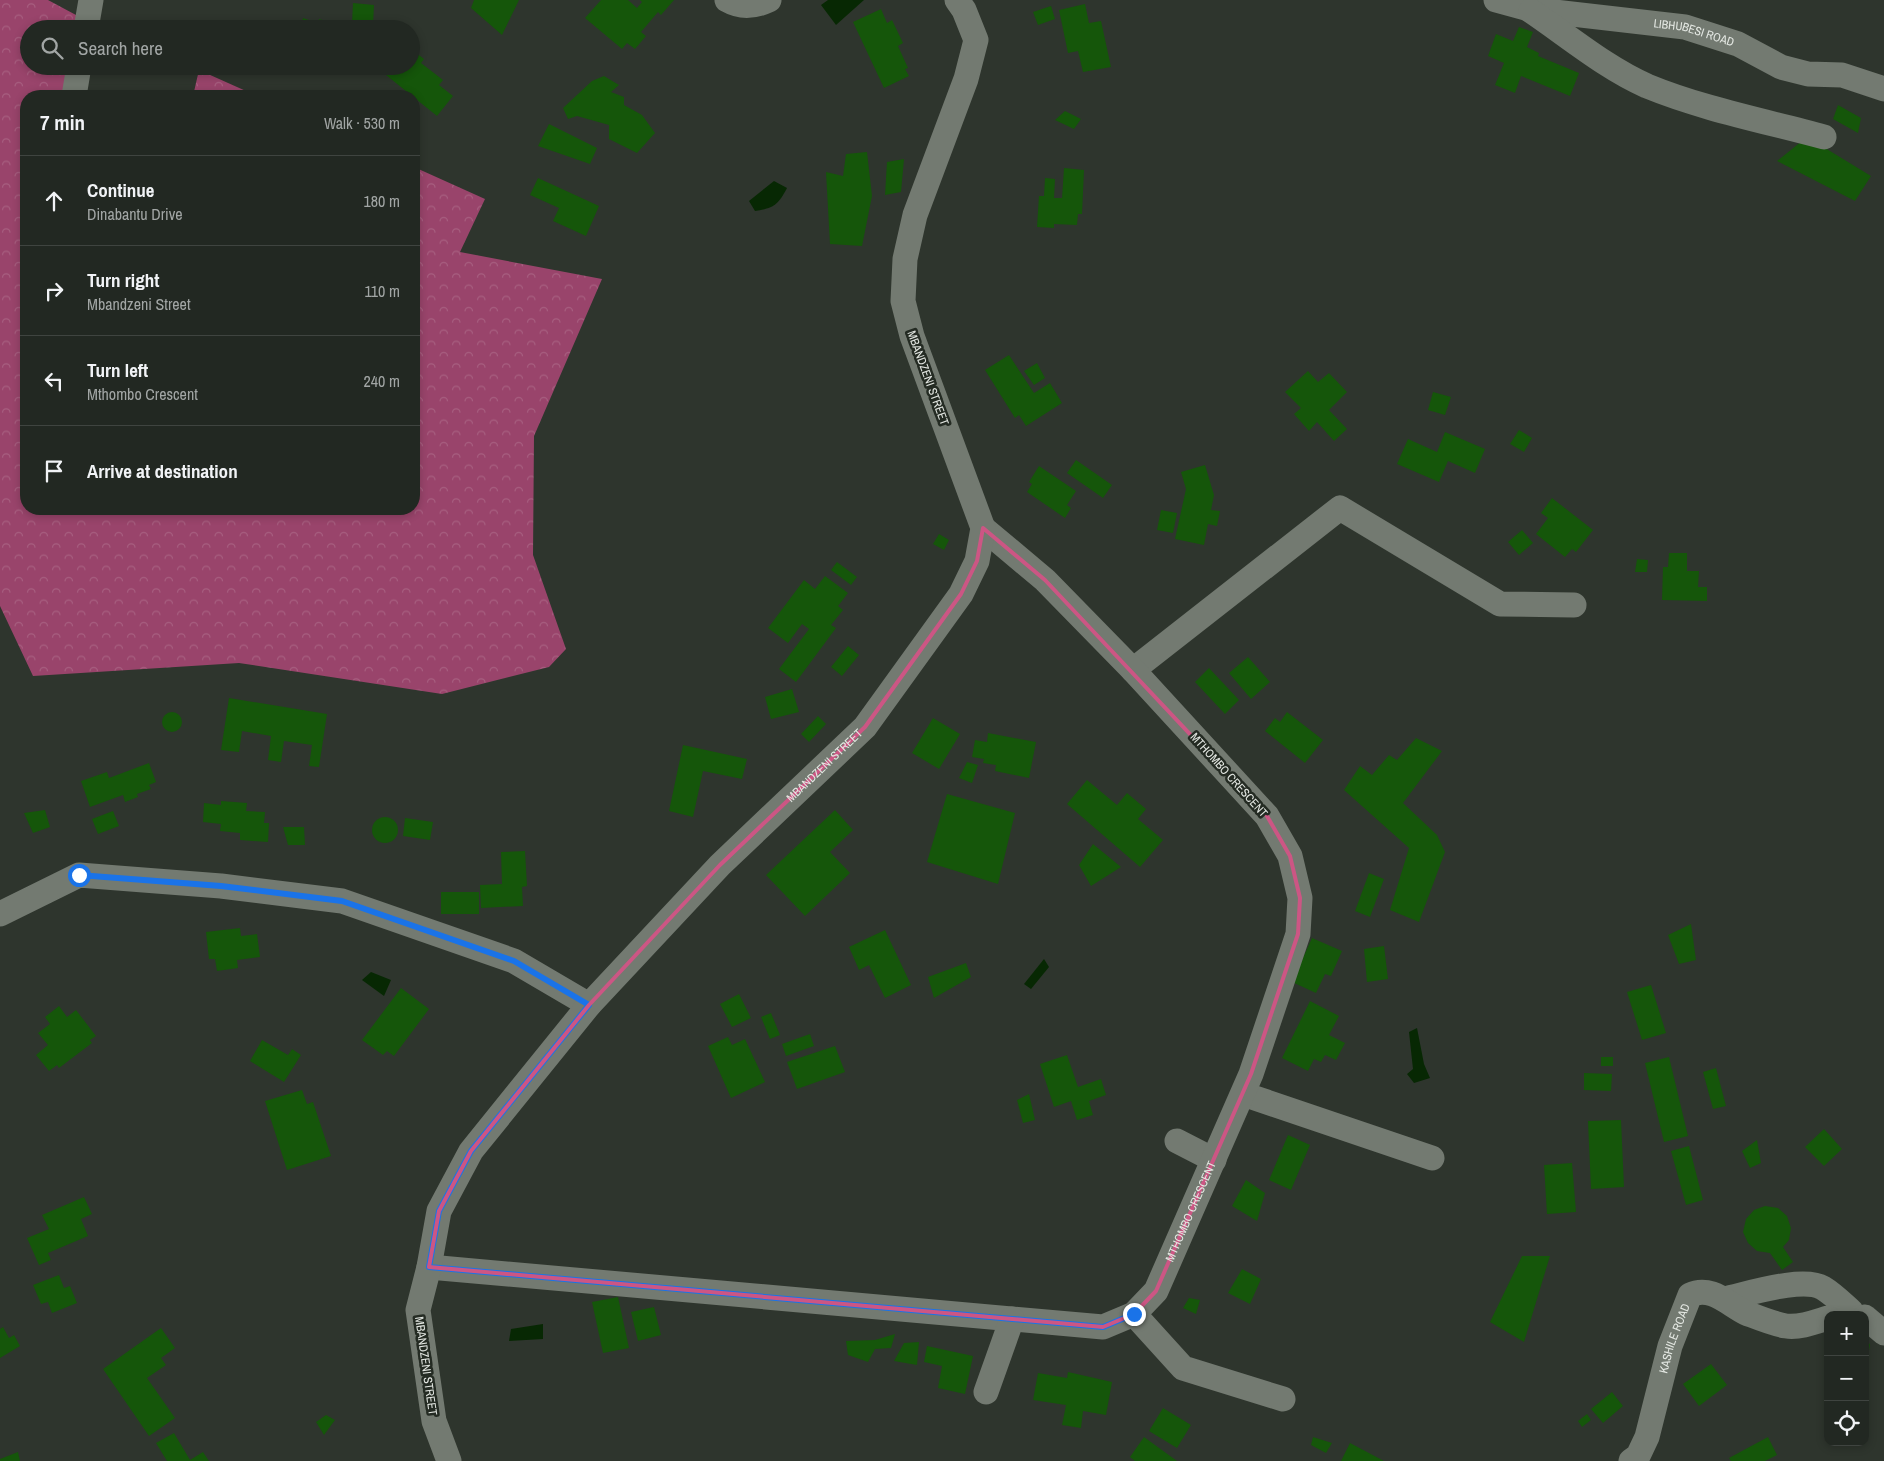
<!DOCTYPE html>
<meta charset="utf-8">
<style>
:root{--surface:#222822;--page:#2a302a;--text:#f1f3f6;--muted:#a2a6a5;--line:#3f4440}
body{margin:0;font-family:"Archivo Narrow",sans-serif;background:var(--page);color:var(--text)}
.controls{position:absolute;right:15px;bottom:15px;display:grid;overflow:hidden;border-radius:10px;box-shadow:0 2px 8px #0003}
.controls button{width:45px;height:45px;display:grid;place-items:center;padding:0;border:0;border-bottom:1px solid var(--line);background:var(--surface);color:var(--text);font:25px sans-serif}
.stop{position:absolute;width:15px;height:15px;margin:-11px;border:4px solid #1a73e8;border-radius:50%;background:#fff}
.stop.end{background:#1a73e8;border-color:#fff;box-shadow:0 1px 5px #0008}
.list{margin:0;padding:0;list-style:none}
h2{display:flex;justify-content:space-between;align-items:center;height:65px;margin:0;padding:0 20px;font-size:21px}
h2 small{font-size:16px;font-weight:400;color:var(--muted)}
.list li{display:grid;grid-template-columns:32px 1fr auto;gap:15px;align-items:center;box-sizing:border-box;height:90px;padding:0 20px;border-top:1px solid var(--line)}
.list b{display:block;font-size:19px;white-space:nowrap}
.list p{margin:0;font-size:16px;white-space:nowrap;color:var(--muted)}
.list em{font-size:16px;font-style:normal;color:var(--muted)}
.icon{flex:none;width:28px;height:28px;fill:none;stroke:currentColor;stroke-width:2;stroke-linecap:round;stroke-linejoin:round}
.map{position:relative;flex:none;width:1884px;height:1461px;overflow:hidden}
.search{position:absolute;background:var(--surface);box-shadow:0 2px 8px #0003;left:20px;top:20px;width:400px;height:55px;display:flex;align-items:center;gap:12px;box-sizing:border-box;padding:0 18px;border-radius:28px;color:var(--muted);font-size:19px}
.panel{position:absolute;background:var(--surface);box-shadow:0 2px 8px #0003;left:20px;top:90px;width:400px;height:425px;border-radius:20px}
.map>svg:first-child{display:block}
</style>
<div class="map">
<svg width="1884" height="1461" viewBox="0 0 1884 1461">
<defs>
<pattern id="forest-crowns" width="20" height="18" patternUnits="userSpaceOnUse" patternTransform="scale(1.25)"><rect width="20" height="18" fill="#99446b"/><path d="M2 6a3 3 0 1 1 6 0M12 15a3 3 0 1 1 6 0" fill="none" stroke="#a75f80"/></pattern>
</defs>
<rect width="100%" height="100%" fill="#2e352d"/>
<g fill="url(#forest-crowns)">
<path d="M 0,0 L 48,0 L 89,22 L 88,29 L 29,29 L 29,66 L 82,66 L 77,96 L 26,96 L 26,509 L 414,509 L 414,167 L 485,199 L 460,252 L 602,279 L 534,436 L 533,555 L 566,649 L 549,667 L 442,694 L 239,663 L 33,676 L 0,606 Z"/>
<path d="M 199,70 L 257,96 L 193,96 Z"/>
</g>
<g fill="#072803">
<path d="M 828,0 L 864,0 L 836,25 L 821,5 Z"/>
<path d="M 774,181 L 787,188 C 778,205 774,208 755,211 L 749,201 Z"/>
<path d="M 1044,959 L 1049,967 L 1031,989 L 1024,984 Z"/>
<path d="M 371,972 L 391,980 L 384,996 L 362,980 Z"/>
<path d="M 1417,1028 L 1424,1064 L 1430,1078 L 1414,1083 L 1407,1074 L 1413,1069 L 1409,1032 Z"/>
<path d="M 543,1324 L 543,1339 L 509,1341 L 511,1329 Z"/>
</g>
<g fill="#15560a">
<path d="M 474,0 L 519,0 L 502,35 L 471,8 Z"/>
<path d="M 601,0 L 628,0 L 637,8 L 642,2 L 640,0 L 674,0 L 661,15 L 658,12 L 641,32 L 646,36 L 635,49 L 627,43 L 622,49 L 585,18 Z"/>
<path d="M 353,3 L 374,5 L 373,25 L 352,23 Z"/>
<path d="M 1085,4 L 1089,23 L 1101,21 L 1111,67 L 1083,72 L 1078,51 L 1068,53 L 1059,10 Z"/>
<path d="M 1051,6 L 1055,19 L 1038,25 L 1033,12 Z"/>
<path d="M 881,9 L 887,23 L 892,20 L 903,43 L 898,46 L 908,68 L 905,69 L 909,76 L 884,88 L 853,22 Z"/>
<path d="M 303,18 L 318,23 L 319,19 L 339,25 L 338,29 L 300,29 Z"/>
<path d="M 1519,27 L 1533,32 L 1527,47 L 1539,53 L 1538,56 L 1579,73 L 1570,96 L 1521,76 L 1515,93 L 1495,85 L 1504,63 L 1488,56 L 1496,34 L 1513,41 Z"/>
<path d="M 411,49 L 424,59 L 421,63 L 443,80 L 439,85 L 453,96 L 437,116 L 381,71 L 385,66 L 411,66 Z"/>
<path d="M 604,76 L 619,85 L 611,92 L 624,97 L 624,105 L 642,115 L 655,133 L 637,153 L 609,139 L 609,125 L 577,116 L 568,119 L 563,108 L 592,81 Z"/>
<path d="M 1838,105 L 1861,118 L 1858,133 L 1833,119 Z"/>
<path d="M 1065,111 L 1081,119 L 1074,129 L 1055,120 Z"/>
<path d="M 549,124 L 597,148 L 590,164 L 538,146 Z"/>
<path d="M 1807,137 L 1871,176 L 1855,201 L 1777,161 Z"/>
<path d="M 867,152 L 872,196 L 862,246 L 830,244 L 826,172 L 843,176 L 846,154 Z"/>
<path d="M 904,159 L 901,192 L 885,195 L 887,162 Z"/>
<path d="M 1064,168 L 1084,170 L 1082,214 L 1078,214 L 1077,225 L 1054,224 L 1054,228 L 1037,227 L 1039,196 L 1044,196 L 1045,178 L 1055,179 L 1054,198 L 1062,198 Z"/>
<path d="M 538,178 L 599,206 L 586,236 L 553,221 L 559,208 L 530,195 Z"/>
<path d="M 1009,355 L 1034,393 L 1050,383 L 1062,403 L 1026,426 L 1019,415 L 1015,418 L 985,370 Z"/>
<path d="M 1037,363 L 1045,378 L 1034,385 L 1024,371 Z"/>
<path d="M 1308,371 L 1318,382 L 1329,373 L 1347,392 L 1329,410 L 1347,429 L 1334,441 L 1317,422 L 1309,431 L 1294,414 L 1301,408 L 1285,392 Z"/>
<path d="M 1433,392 L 1451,397 L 1445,415 L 1428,410 Z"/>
<path d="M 1519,430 L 1532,438 L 1524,452 L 1510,444 Z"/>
<path d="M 1445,432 L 1485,449 L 1475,473 L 1448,461 L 1439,482 L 1397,464 L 1408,439 L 1437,452 Z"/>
<path d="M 1076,460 L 1112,485 L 1103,498 L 1067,473 Z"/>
<path d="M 1205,465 L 1214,495 L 1211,510 L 1220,511 L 1217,526 L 1208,524 L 1204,545 L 1175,539 L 1186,489 L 1181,472 Z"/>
<path d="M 1039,466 L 1076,491 L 1067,505 L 1071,508 L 1065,518 L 1027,492 L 1032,484 L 1029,482 Z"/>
<path d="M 1552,498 L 1593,530 L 1576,552 L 1572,549 L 1565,557 L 1536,534 L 1548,518 L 1541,513 Z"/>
<path d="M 1161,510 L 1177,513 L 1173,533 L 1157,530 Z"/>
<path d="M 1522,530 L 1533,543 L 1519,555 L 1508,542 Z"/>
<path d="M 939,534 L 949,540 L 944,550 L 933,544 Z"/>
<path d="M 1669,553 L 1687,553 L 1687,571 L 1699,571 L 1698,587 L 1707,587 L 1707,601 L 1662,600 L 1663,567 L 1668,567 Z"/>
<path d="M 1637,559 L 1648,560 L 1647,572 L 1635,572 Z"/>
<path d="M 837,562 L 857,577 L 851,585 L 831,570 Z"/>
<path d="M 825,576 L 848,593 L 838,606 L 843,610 L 831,625 L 836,628 L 796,682 L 779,669 L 809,629 L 802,624 L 788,643 L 768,628 L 804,580 L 815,589 Z"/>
<path d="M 848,646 L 859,655 L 842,676 L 831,667 Z"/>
<path d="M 1248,657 L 1270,682 L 1251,699 L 1229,673 Z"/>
<path d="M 1209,668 L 1239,700 L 1225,714 L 1195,682 Z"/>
<path d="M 792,689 L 799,712 L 771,719 L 765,697 Z"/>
<path d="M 229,698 L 327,714 L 319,767 L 309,766 L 312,745 L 284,741 L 281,762 L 268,760 L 271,736 L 242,731 L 239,752 L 221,750 Z"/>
<circle cx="172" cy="722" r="10"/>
<path d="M 1287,712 L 1323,740 L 1305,763 L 1265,731 L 1275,718 L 1280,722 Z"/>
<path d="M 818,716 L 826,724 L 809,742 L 801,734 Z"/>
<path d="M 933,718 L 960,734 L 939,769 L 912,753 Z"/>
<path d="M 988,733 L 1036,742 L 1029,778 L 995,771 L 996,765 L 983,763 L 984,759 L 972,757 L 975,740 L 987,742 Z"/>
<path d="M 1416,738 L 1442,751 L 1403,803 L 1437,835 L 1445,852 L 1419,922 L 1390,910 L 1409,848 L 1344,790 L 1360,766 L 1372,775 L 1389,755 L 1397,760 Z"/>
<path d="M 683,745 L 747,759 L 742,779 L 703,771 L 693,817 L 669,811 Z"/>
<path d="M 967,762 L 978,765 L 972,783 L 959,778 Z"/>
<path d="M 149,763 L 156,782 L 149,785 L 151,789 L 137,794 L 138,797 L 125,802 L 123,795 L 90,807 L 81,781 L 107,772 L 109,778 Z"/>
<path d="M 1087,780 L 1117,805 L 1127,793 L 1146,809 L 1138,819 L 1163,840 L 1140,867 L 1067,804 Z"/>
<path d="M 947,794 L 1015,813 L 998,884 L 927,862 Z"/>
<path d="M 221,801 L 247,803 L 246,811 L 265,812 L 264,823 L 269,823 L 268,842 L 240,840 L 240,833 L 220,831 L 221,824 L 203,822 L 204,803 L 221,805 Z"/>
<path d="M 45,810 L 50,827 L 33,833 L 24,813 Z"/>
<path d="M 835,810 L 853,830 L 830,852 L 850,873 L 805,916 L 766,875 Z"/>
<path d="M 113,811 L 119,826 L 98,834 L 92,819 Z"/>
<circle cx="385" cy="830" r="13"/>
<path d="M 405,818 L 433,822 L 430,840 L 403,836 Z"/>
<path d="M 283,827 L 304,827 L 305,845 L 288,845 Z"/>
<path d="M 1093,844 L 1121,867 L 1091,886 L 1079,865 Z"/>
<path d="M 525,851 L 527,886 L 522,887 L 523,906 L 481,908 L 480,885 L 502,884 L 501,852 Z"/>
<path d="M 1369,873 L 1384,879 L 1370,917 L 1355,911 Z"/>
<rect x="441" y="892" width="38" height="22"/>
<path d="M 1691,924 L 1696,960 L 1679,964 L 1668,935 Z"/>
<path d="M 240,928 L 241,936 L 257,934 L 260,957 L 237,960 L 238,968 L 217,971 L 215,959 L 209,959 L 206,932 Z"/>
<path d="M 885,930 L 911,985 L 885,998 L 869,965 L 859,970 L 849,947 Z"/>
<path d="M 1312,938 L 1342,951 L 1331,976 L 1325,974 L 1316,993 L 1292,982 Z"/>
<path d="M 1384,946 L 1388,979 L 1367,982 L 1364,949 Z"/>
<path d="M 966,963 L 971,977 L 934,998 L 928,977 Z"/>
<path d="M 1651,985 L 1666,1033 L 1642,1040 L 1627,992 Z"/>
<path d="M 401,988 L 429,1009 L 394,1056 L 387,1051 L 383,1055 L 362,1040 Z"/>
<path d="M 739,994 L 751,1018 L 732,1027 L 720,1004 Z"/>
<path d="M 1310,1001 L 1339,1016 L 1329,1035 L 1345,1043 L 1336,1060 L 1325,1055 L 1321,1062 L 1314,1059 L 1308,1071 L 1282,1058 Z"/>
<path d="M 59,1006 L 67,1017 L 76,1010 L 96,1036 L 90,1040 L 92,1043 L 59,1068 L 57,1065 L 49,1071 L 36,1055 L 48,1045 L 38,1033 L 50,1024 L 45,1017 Z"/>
<path d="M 771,1013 L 780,1035 L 770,1039 L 761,1017 Z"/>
<path d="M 810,1034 L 814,1046 L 786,1056 L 782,1044 Z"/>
<path d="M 728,1037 L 732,1045 L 745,1039 L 765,1082 L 731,1098 L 708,1046 Z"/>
<path d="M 262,1040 L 288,1055 L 292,1049 L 301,1055 L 284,1082 L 250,1061 Z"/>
<path d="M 835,1046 L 845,1072 L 797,1089 L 787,1062 Z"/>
<path d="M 1067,1055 L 1078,1087 L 1101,1079 L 1106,1095 L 1089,1101 L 1093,1115 L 1077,1120 L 1071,1101 L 1054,1107 L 1040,1064 Z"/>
<rect x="1601" y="1057" width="12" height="9"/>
<path d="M 1669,1057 L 1688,1136 L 1664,1142 L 1645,1063 Z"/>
<path d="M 1716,1068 L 1726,1106 L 1713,1109 L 1703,1072 Z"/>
<path d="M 1584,1073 L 1612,1074 L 1611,1091 L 1584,1090 Z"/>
<path d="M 302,1090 L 307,1104 L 313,1102 L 331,1156 L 287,1170 L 265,1101 Z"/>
<path d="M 1029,1094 L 1035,1120 L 1023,1123 L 1017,1100 Z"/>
<path d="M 1621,1120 L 1624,1187 L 1591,1189 L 1588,1121 Z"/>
<path d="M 1824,1129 L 1842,1149 L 1824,1166 L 1805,1147 Z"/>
<path d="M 1288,1135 L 1310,1145 L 1291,1190 L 1269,1180 Z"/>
<path d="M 1757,1140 L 1761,1163 L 1750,1168 L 1742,1151 Z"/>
<path d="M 1689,1146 L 1703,1200 L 1686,1205 L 1671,1151 Z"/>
<path d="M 1572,1163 L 1576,1212 L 1547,1214 L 1544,1165 Z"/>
<path d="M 1246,1180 L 1265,1193 L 1257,1221 L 1232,1206 Z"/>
<path d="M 84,1197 L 92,1214 L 81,1219 L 88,1236 L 48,1253 L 51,1260 L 39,1265 L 27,1238 L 49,1229 L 42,1215 Z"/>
<path d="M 1765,1206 L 1778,1208 L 1787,1216 L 1791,1228 L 1789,1240 L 1783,1247 L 1793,1262 L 1782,1270 L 1770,1253 L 1757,1251 L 1748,1243 L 1743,1232 L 1746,1219 L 1754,1210 Z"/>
<path d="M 1522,1256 L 1550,1256 L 1524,1342 L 1490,1322 Z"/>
<path d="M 1242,1269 L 1261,1279 L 1250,1304 L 1228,1293 Z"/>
<path d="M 59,1275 L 64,1288 L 70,1286 L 77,1303 L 52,1313 L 48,1302 L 41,1304 L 33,1285 Z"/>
<path d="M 618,1297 L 629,1348 L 603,1353 L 592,1302 Z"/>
<path d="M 1189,1298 L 1200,1300 L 1196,1314 L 1183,1308 Z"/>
<path d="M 654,1307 L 661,1335 L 638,1341 L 631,1312 Z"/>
<path d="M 3,1327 L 9,1338 L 14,1335 L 20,1346 L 0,1358 L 0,1329 Z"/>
<path d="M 161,1328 L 175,1348 L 161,1358 L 166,1365 L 147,1378 L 175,1418 L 149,1436 L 103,1369 Z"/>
<path d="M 895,1334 L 891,1348 L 875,1349 L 868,1362 L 848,1355 L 846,1341 L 875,1340 Z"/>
<path d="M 919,1342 L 917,1365 L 894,1361 L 904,1343 Z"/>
<path d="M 1865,1342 L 1870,1344 L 1866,1370 L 1865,1370 Z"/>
<path d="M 927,1346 L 973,1356 L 965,1394 L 938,1388 L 942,1366 L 924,1362 Z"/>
<path d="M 1711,1364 L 1727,1385 L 1699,1406 L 1683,1384 Z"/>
<path d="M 1068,1372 L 1112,1382 L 1106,1415 L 1083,1411 L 1081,1428 L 1062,1425 L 1066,1405 L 1033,1400 L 1038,1373 L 1067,1378 Z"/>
<path d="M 1612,1392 L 1623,1406 L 1603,1423 L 1591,1409 Z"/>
<path d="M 1163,1408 L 1191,1425 L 1177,1448 L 1149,1431 Z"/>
<path d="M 1587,1414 L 1591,1420 L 1582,1427 L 1578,1421 Z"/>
<path d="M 326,1415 L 335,1420 L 324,1435 L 316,1422 Z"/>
<path d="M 174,1433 L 190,1460 L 203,1452 L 209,1461 L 167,1461 L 156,1443 Z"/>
<path d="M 1144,1437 L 1177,1461 L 1135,1461 L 1130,1457 Z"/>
<path d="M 1313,1437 L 1332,1443 L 1326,1453 L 1311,1445 Z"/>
<path d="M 1768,1437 L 1777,1455 L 1765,1461 L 1731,1461 L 1729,1458 Z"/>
<path d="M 1350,1443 L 1384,1461 L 1341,1461 Z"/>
<path d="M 18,1452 L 20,1461 L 0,1461 L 0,1459 Z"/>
</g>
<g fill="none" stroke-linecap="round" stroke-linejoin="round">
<g stroke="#737a71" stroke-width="25">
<path d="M 727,0 C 741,8 754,7 769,0"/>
<path id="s1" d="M 1496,0 L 1529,9 L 1685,27 L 1738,44 L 1781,67 L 1808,74 L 1842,75 L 1884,89"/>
<path d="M 1531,11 C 1568,36 1606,68 1647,86 C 1703,109 1765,121 1824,137"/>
<path d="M 86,29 L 91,0"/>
<path d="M 74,96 L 79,66"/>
<path d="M 1133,670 L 1340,508 L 1500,604 L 1574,605"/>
<path d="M 0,914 L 79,875 L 221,886 L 342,901 L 514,961 L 589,1005"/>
<path d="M 1243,1094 L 1432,1158"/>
<path d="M 1177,1141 L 1214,1160"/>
<path id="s2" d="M 429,1267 L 1103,1327 L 1134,1314 L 1156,1291 L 1251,1074 L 1298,934 L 1300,898 L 1290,856 L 1267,816 L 1133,670 L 1045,580 L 983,528"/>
<path d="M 1724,1299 C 1748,1294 1803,1276 1823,1288 C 1833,1294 1842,1303 1851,1311"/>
<path d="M 1134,1314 L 1183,1368 L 1283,1399"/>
<path d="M 1865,1317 L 1884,1333"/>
<path d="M 986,1392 L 1012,1319"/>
<path id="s3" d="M 449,1461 L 434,1421 L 418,1310 L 429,1267 L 439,1211 L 471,1151 L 589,1005 L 720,865 L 865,727 L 961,594 L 977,561 L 983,528 L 912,336 L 903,301 L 905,259 L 915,215 L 966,79 L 976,40 L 964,10 L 957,0"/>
<path id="s4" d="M 1631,1461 L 1638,1456 L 1647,1437 L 1670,1346 L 1690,1295 C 1711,1285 1728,1304 1746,1313 C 1759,1318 1773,1324 1786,1326 C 1800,1328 1815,1322 1828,1318"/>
</g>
</g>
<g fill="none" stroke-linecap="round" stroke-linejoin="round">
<path stroke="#1a73e8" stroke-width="6" d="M 79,875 L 221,886 L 342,901 L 514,961 L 589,1005 L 471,1151 L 439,1211 L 429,1267 L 1103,1327 L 1134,1314"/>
</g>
<path fill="none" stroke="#cc5684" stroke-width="4" stroke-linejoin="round" d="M 983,528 L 1045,580 L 1267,816 L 1290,856 L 1300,898 L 1298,934 L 1251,1074 L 1156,1291 L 1134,1314 L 1103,1327 L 429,1267 L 439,1211 L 471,1151 L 589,1005 L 720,865 L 865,727 L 961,594 L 977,561 Z"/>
<g text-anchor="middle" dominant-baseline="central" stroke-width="5" stroke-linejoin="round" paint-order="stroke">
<g font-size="12" fill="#e4e8e3" stroke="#242b23">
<text stroke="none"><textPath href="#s1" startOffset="201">LIBHUBESI ROAD</textPath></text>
<text transform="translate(928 378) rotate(70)">MBANDZENI STREET</text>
<text stroke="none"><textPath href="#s3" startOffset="848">MBANDZENI STREET</textPath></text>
<text transform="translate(1229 775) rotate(48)">MTHOMBO CRESCENT</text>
<text stroke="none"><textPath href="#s2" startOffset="829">MTHOMBO CRESCENT</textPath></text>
<text stroke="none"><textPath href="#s4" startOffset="132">KASHILE ROAD</textPath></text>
<text transform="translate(426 1366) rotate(82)">MBANDZENI STREET</text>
</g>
</g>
</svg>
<div class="controls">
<button>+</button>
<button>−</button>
<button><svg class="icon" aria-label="locate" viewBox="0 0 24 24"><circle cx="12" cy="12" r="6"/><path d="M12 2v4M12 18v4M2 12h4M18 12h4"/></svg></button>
</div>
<div class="stop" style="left:79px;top:875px"></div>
<div class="stop end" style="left:1134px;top:1314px"></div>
<div class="search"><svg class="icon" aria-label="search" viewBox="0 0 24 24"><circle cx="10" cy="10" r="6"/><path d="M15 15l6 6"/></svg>Search here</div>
<section class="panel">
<h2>7 min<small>Walk · 530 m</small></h2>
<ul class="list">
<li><svg class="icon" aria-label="ahead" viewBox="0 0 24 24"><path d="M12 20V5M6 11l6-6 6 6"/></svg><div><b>Continue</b><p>Dinabantu Drive</p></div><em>180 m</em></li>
<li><svg class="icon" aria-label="right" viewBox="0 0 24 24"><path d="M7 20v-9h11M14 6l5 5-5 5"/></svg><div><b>Turn right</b><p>Mbandzeni Street</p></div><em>110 m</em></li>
<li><svg class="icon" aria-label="left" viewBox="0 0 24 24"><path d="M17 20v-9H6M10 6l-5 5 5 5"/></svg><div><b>Turn left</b><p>Mthombo Crescent</p></div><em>240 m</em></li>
<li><svg class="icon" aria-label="arrive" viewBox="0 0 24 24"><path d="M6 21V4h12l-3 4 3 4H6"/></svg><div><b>Arrive at destination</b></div></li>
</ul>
</section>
</div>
